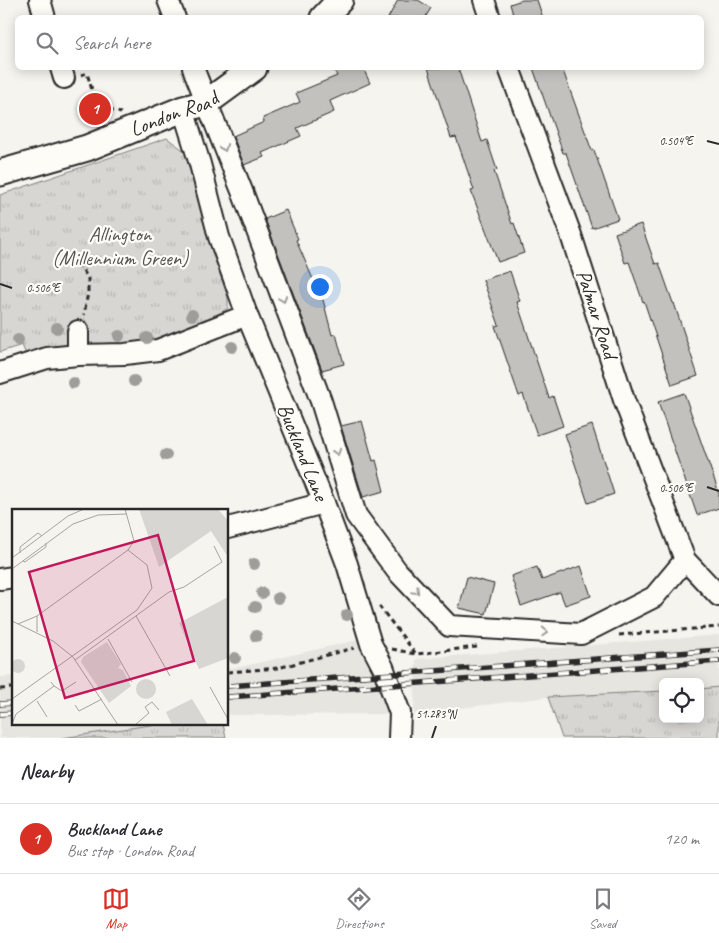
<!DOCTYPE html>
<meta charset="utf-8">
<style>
:root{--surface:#fff;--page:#f7f7f7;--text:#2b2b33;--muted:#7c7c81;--line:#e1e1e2;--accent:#d93025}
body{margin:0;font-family:Caveat,sans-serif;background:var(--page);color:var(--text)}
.controls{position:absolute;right:15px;bottom:15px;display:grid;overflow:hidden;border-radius:8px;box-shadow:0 2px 12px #0003}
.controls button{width:45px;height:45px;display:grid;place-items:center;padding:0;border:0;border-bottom:1px solid var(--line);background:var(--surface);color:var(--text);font:25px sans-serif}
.you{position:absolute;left:319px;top:286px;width:18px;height:18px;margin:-12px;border:4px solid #fff;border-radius:50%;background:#1a73e8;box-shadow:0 0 0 8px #1a73e833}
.badge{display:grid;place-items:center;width:32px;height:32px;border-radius:50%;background:var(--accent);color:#fff;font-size:16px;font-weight:700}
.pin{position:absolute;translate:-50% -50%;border:2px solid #fff;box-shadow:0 1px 5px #0006}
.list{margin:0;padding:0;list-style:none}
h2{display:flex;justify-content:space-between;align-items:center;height:65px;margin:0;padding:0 20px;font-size:21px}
h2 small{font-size:16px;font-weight:400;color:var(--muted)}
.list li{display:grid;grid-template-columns:32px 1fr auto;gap:15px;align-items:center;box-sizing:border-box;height:70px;padding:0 20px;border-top:1px solid var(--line)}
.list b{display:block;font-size:19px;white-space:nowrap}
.list p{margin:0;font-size:16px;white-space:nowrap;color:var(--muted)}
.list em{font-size:16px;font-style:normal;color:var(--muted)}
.icon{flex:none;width:28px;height:28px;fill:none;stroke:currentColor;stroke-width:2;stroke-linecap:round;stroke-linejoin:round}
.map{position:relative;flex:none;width:719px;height:738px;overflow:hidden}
.search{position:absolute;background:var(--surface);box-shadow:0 2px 12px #0003;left:15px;right:15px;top:15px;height:55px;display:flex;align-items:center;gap:12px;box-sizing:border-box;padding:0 18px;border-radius:8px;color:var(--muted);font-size:19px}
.sheet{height:135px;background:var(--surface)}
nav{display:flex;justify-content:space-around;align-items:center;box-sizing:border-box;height:70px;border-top:1px solid var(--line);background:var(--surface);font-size:14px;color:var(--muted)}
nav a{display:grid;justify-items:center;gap:2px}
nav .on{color:var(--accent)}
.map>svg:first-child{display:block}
</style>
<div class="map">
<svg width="719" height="738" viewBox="0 0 719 738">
<defs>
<pattern id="park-tufts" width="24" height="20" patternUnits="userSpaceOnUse" patternTransform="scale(1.25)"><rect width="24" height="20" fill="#d7d6d2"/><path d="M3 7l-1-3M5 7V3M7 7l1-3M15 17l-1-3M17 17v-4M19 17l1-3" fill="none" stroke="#b9b8b4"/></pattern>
</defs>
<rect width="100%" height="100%" fill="#f5f4ef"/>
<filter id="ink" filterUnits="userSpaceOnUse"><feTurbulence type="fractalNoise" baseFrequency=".02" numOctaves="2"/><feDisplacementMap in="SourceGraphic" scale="10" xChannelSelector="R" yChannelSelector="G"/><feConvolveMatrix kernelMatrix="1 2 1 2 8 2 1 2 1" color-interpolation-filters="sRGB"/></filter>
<g filter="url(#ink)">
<g fill="#e6e5e0" fill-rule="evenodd">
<path d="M 719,635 L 719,738 L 562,738 L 547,697 L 414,714 L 416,659 ZM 663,682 L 700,682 L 700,719 L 663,719 Z"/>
<path d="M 362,639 L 389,714 L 228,715 L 228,668 L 240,667 Z"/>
<path d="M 14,676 L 14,724 L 223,724 L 226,738 L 0,738 L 0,677 Z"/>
</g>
<g fill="url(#park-tufts)" stroke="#81807e">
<path d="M 167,138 L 186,152 L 189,157 L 208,239 L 228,298 L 228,308 L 217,315 L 219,319 L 171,340 L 95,347 L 86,340 L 70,342 L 64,347 L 27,357 L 22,345 L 0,352 L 0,195 Z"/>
<path d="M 719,687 L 719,738 L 562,738 L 548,697 L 663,691 L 663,719 L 700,719 L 700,689 Z"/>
<path d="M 157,724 L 223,724 L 226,738 L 62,738 Z"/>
</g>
<g fill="#c2c1be" stroke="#2b2b2b">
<path d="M 398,0 L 418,0 L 431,8 L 425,18 L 388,18 Z"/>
<path d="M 522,0 L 537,0 L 543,18 L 514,18 L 510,4 Z"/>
<path d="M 333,68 L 363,68 L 370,83 L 330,101 L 334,112 L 297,128 L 301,136 L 262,153 L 264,157 L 244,165 L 233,136 L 264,122 L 263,118 L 300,102 L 296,93 L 337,76 Z"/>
<path d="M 428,68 L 458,68 L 482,142 L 487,140 L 497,170 L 494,171 L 512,224 L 514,223 L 524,253 L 498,262 L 471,191 L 474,190 L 456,137 L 451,138 Z"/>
<path d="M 533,68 L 562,68 L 592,151 L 594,150 L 618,219 L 592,228 L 566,153 L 563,153 Z"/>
<path d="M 286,210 L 298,239 L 296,240 L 319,293 L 321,292 L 332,335 L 336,334 L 344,364 L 322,370 L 265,219 Z"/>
<path d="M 641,224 L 655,264 L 659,263 L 673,303 L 674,303 L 698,376 L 672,385 L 644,301 L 643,302 L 629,262 L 625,263 L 615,233 Z"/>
<path d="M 510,271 L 520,301 L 517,302 L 549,398 L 553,396 L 563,426 L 537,435 L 523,394 L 519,396 L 495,326 L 499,325 L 483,280 Z"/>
<path d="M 684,393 L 719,493 L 719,508 L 697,515 L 658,402 Z"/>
<path d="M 362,421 L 373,461 L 376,460 L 384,491 L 363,497 L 341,426 Z"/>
<path d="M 592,425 L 614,494 L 588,503 L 565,434 Z"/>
<path d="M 581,566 L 591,596 L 565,605 L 560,592 L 521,606 L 511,576 L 537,567 L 542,580 Z"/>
<path d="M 467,577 L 494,584 L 486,614 L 459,608 Z"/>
</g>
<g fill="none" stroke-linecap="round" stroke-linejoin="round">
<defs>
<g id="minor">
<path d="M 40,0 L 45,18"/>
<path d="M 168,0 L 175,18"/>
<path d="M 484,0 L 490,18"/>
<path d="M 61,68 L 64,78"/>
<path d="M 193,68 L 242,191 L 321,401 L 356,515 L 397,571 L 449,626 L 581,634 L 654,597 L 685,560"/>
<path d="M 509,68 L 571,235 L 624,400 L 685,560 L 719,596"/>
<path d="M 183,109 L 200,164 L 219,237 L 247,315 L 324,503 L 347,564 L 371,644 L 383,667 L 400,713 L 399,738"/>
<path d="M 78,355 L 78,331"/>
<path d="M 0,373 L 47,358 L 78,355 L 125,354 L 158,350 L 247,315"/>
<path d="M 228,528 L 324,503"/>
<path d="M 0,579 L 14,577"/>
</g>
<g id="major">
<path d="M 323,18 L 340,0"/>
<path id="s1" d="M 0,173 L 87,148 L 183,109 L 206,103 L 254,68"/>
</g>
</defs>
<use href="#minor" stroke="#2b2b2b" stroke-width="24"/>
<use href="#major" stroke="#2b2b2b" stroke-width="29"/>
<g stroke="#2b2b2b" stroke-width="3" stroke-dasharray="5 4" stroke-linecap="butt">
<path d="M 81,75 L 87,73 L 97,107 L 121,113"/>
<path d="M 78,263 L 88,278 L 88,292 L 84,315"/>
<path d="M 379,606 L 416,654"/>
<path d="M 619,635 L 719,627"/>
<path d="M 392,649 L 416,654 L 477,647"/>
<path d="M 228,672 L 278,668 L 354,648"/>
<path d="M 0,689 L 14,688"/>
</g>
<use href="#minor" stroke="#fdfcf7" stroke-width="20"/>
<use href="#major" stroke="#fdfcf7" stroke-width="25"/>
<defs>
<g id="rail">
<path d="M 228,686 L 719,650"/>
<path d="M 228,697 L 719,661"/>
<path d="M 0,704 L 14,703"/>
<path d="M 0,714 L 14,713"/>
</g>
</defs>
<use href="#rail" stroke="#2b2b2b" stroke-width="5.5"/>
<use href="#rail" stroke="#fdfcf7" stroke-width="4" stroke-dasharray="11" stroke-linecap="butt"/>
</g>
<g fill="#9e9d9a">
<circle cx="192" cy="315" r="6"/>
<circle cx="57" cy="328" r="6"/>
<circle cx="119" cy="336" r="6"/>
<circle cx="147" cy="338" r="6"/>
<circle cx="18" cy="340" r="6"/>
<circle cx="232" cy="347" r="6"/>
<circle cx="134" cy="381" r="6"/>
<circle cx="73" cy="383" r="6"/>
<circle cx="166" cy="455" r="6"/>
<circle cx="254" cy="564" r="6"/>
<circle cx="262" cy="593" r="6"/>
<circle cx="278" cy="598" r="6"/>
<circle cx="255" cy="607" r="6"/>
<circle cx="347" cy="615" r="6"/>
<circle cx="256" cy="636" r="6"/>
<circle cx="235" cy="658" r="6"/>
</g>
<defs><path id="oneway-chevron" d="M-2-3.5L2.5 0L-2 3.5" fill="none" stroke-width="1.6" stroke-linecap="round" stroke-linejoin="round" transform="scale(1.25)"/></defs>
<g stroke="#9e9e9b">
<use href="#oneway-chevron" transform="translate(224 148) rotate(68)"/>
<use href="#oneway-chevron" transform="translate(283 299) rotate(69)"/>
<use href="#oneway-chevron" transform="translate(337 452) rotate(73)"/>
<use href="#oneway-chevron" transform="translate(416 591) rotate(46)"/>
<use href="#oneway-chevron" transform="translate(545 632) rotate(3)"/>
</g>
</g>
<path fill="none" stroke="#2b2b2b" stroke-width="2" d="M 707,141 L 719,144M 0,284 L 12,288M 707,487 L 719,491M 432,738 L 436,726"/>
<g text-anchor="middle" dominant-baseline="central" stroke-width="4.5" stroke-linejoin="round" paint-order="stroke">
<g font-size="21" fill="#2b2b2b" stroke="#fdfcf7">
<text stroke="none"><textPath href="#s1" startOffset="184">London Road</textPath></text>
<text transform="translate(597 314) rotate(72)">Palmar Road</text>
<text transform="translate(303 452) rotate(68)">Buckland Lane</text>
</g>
<g font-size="21" fill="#565655" stroke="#fdfcf7">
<text x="120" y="234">Allington<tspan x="120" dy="24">(Millennium Green)</tspan></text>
</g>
</g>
<g transform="translate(12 509)">
<rect width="216" height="216" fill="#f5f4ef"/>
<path d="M124 180a10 10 0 1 1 20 0a10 10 0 1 1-20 0ZM 180,190 L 196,216 L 160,216 L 154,203 Z" fill="#d7d6d2"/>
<path d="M 127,0 L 206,0 L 216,12 L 216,48 L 199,22 L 147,58 ZM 216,88 L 216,149 L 187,160 L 167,114 ZM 95,133 L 109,155 L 106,159 L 111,161 L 119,177 L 97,194 L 69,153 L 71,148 ZM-1 157a7 7 0 1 1 14 0a7 7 0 1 1-14 0Z" fill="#d7d6d2"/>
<path fill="none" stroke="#a4a4a1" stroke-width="1" d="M 8,44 L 8,38 L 26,24 L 30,27M 0,49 L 56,7 L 72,0M 11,52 L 13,53 L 34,38 L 34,34M 0,60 L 61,15 L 86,6 L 115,5M 124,107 L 158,167M 0,112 L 41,132 L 61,148 L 106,216M 6,115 L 25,107 L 116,41 L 122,32 L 113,0M 25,123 L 25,107M 96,130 L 120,173M 63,151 L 157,83 L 172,78 L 210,53 L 202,37M 42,177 L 50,182 L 64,173M 198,178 L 217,212M 0,190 L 125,101 L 140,79 L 135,56 L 116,41M 25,192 L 35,208M 63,196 L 67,202 L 90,190M 0,215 L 4,205 L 42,177 L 39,173M 123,216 L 137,204 L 133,198 L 140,193 L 147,201"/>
<path fill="#c2185b" fill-opacity="0.15" stroke="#c2185b" stroke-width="2.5" d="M 146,26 L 182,152 L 53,189 L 17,63 Z"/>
<rect width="216" height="216" fill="none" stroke="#2b2b2b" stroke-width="2.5"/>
</g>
<g font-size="12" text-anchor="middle" fill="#2b2b2b" stroke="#fdfcf7" stroke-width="4.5" stroke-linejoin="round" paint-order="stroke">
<text x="676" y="145">0.504°E</text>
<text x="43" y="292">0.506°E</text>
<text x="676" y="492">0.506°E</text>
<text x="436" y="718">51.283°N</text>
</g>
</svg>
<div class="controls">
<button><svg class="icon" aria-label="locate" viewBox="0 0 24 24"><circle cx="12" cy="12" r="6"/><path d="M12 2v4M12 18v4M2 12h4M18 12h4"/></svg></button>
</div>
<div class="you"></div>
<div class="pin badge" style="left:95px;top:109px">1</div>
<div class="search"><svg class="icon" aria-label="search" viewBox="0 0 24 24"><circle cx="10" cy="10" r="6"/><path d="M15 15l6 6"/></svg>Search here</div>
</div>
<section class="sheet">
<h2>Nearby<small></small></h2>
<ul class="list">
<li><span class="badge">1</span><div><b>Buckland Lane</b><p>Bus stop · London Road</p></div><em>120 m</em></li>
</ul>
</section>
<nav>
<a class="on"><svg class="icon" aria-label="map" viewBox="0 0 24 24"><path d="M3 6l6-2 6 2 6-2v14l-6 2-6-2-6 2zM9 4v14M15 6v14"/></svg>Map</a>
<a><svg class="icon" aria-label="directions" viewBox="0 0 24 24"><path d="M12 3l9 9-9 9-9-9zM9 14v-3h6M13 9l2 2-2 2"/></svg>Directions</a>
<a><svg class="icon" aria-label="saved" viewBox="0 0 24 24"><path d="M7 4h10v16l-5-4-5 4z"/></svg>Saved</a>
</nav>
